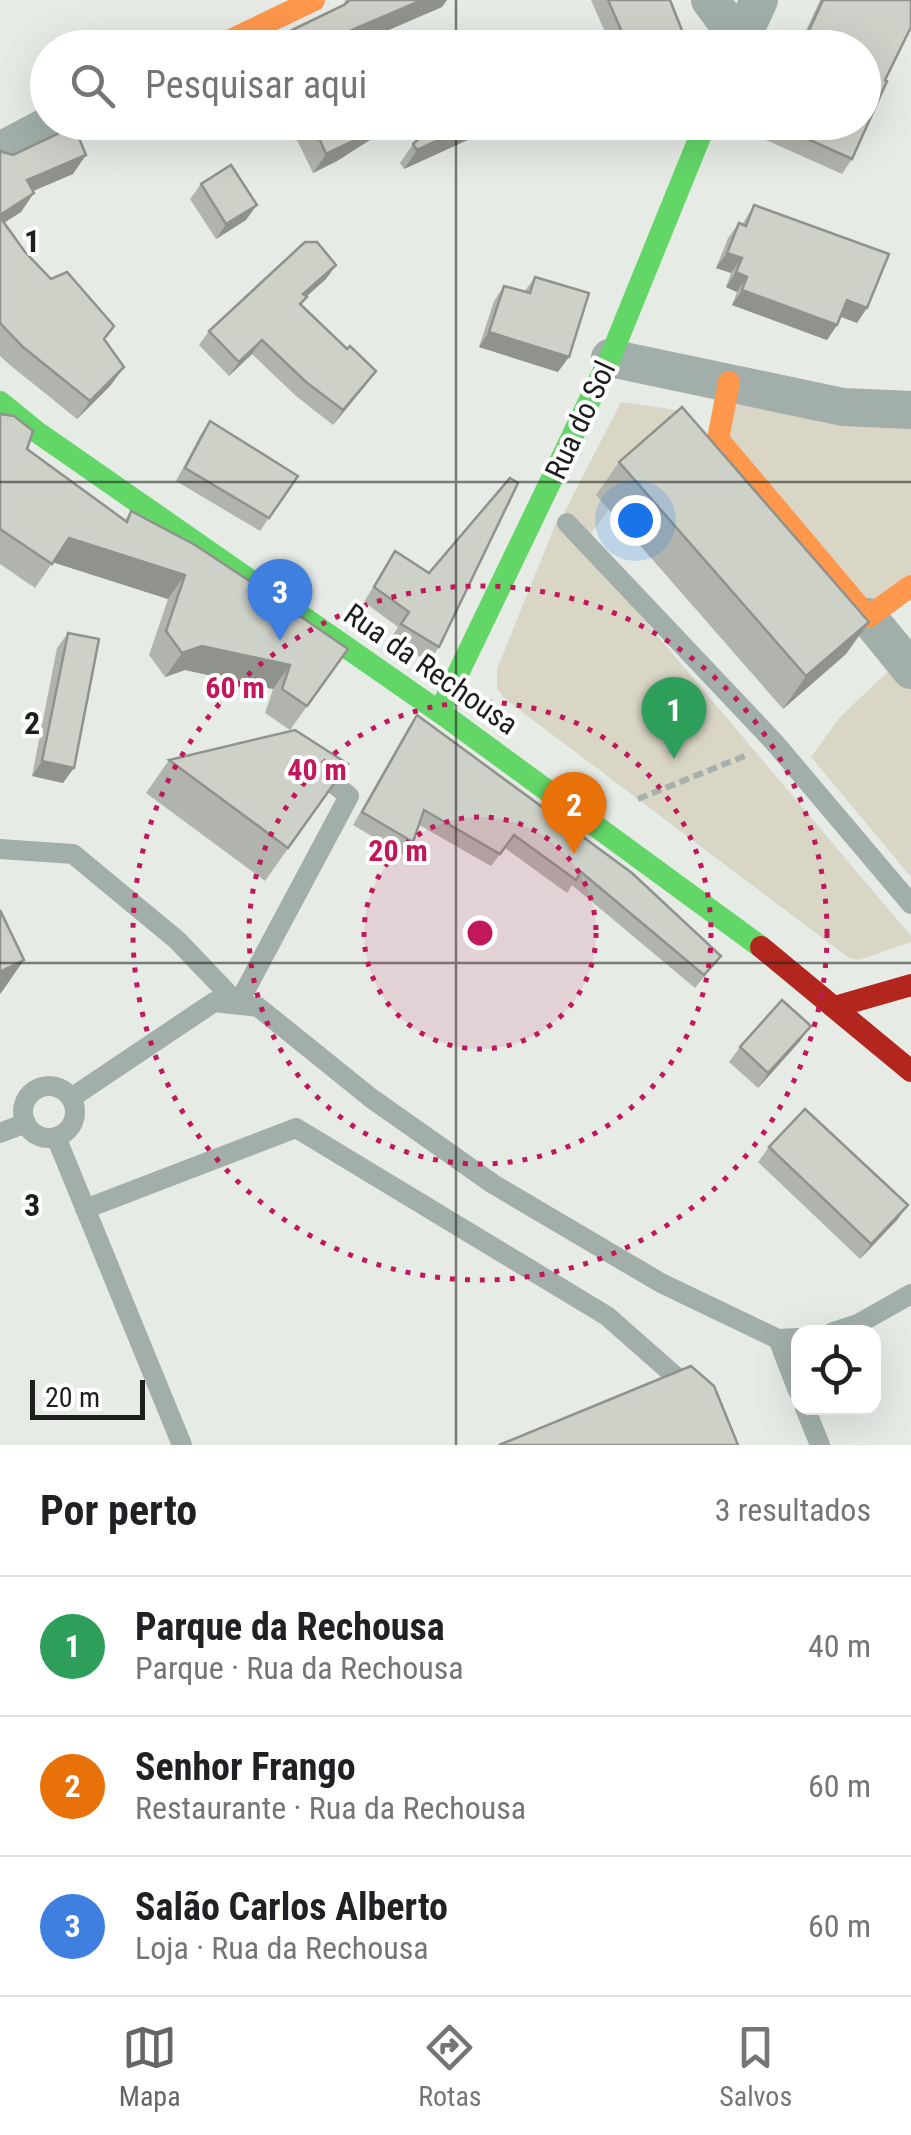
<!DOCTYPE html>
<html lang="pt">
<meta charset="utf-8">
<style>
:root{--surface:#fff;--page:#f6f6f6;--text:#202124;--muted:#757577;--line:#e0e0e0;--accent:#636663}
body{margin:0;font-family:"Roboto Condensed",sans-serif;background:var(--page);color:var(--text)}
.controls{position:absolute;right:30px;bottom:30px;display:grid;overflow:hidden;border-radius:20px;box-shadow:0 10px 40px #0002}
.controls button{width:90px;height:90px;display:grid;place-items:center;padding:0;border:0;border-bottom:2px solid var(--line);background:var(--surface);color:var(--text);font:50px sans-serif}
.scale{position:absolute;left:30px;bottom:25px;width:115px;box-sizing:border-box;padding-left:10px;border:5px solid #1c1f1c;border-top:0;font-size:28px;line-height:35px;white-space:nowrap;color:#1c1f1c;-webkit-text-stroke:8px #fff;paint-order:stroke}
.you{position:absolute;left:635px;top:520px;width:35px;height:35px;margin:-25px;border:8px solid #fff;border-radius:50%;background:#1a73e8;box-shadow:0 0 0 15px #1a73e833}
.badge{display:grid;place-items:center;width:65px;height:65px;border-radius:50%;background:var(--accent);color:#fff;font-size:32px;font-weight:700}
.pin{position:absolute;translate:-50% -82px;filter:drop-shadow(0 2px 5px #0008)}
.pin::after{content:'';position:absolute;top:52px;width:35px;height:30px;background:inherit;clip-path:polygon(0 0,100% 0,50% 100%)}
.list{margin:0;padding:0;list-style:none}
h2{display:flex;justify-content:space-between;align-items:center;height:130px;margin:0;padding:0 40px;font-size:42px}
h2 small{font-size:32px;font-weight:400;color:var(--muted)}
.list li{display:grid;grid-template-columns:65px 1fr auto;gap:30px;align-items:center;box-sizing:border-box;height:140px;padding:0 40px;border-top:2px solid var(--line)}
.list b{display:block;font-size:38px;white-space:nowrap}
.list p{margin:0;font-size:32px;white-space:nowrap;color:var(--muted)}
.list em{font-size:32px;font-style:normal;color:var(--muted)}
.icon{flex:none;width:55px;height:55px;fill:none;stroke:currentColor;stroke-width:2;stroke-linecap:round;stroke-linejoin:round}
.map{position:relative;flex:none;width:911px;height:1445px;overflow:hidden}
.search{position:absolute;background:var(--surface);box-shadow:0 10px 40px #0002;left:30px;right:30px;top:30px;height:110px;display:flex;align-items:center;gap:25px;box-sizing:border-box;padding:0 35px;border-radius:55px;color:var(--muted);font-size:38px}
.sheet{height:550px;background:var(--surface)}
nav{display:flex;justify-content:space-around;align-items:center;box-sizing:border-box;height:140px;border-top:2px solid var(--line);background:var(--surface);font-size:28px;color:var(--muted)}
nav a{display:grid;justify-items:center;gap:5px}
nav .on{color:var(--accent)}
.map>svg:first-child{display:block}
</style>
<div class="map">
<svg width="911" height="1445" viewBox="0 0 911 1445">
<rect width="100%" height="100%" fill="#e6ebe6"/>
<g fill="#d9d6c6">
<path d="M 733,392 L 911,417 L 911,576 L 870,605 L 724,435 Z"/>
<path d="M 621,402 L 684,411 L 586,540 L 564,513 Z"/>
<path d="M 558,518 L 911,936 L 911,942 L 859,960 L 849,958 L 505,699 L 497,689 L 497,669 Z"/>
<path d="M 894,666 L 911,687 L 911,877 L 811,757 L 840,717 Z"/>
</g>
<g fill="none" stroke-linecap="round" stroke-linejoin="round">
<path stroke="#a7b0ac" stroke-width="6" stroke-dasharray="10 5" stroke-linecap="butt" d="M 638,799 L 747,755"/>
<g stroke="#a1aea9" stroke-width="20">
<path d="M 567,523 L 774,742 L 911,904"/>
<path d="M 0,849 L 73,854 L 177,940 L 238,1004 L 349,796 L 314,768"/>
<circle cx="49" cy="1112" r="26"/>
<path d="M 71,1098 L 214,1002 L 258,1007 L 371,1098 L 493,1184 L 661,1283 L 778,1339"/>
<path d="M 0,1133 L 26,1123"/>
<path d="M 56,1137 L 182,1445"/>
<path d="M 85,1209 L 296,1128 L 607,1316 L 691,1390"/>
<path d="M 833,1332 L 858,1324 L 911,1294"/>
<path d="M 798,1338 L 778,1339 L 798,1391"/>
<path d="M 805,1408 L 820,1445"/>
</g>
<g stroke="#a1aea9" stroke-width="38">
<path d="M 710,0 L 740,40"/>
<path d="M 737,48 L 759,0"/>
<path d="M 0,151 L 55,122"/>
<path d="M 610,358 L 843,407 L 911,410"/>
<path d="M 868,617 L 911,670"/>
</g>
<g stroke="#63d668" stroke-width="22">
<path d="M 0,402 L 37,432 L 448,718 L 761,947"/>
<path d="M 440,711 L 610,358 L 706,122"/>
</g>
<g stroke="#ff974d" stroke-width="22">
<path d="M 214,48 L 314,0"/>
<path d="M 729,382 L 718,439 L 868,617 L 911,586"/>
</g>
<g stroke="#b3261e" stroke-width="22">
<path d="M 761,947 L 911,1071"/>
<path d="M 838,1006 L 911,985"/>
</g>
</g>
<g fill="#b1b4ac">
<path d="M 345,0 L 447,0 L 442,7 L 347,48 L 277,48 L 288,32 L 344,5 Z"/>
<path d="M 591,0 L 670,0 L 689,48 L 612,48 Z"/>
<path d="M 820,0 L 911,0 L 885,80 L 852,159 L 842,174 L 757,136 L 763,122 L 864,122 L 864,48 L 798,48 Z"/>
<path d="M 307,122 L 398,122 L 337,161 L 313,173 L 296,138 Z"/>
<path d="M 437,122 L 507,122 L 404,169 L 400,163 L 413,144 Z"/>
<path d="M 601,122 L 652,122 L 608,140 Z"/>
<path d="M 0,150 L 2,152 L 73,174 L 33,191 L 21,212 L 4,223 L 25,252 L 104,339 L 111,385 L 77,419 L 10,365 L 0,356 Z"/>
<path d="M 201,184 L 246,220 L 216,239 L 190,199 Z"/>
<path d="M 754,205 L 857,323 L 840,316 L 837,325 L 827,340 L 732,305 L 737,292 L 726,287 L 731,273 L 716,268 L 728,238 L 739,223 L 742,225 Z"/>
<path d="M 336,265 L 326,279 L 306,297 L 301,305 L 347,349 L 376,371 L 333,425 L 296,396 L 252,354 L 229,376 L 199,345 L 209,331 Z"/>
<path d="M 535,277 L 558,372 L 479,347 L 494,301 L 504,286 L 524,292 Z"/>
<path d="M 0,414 L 27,449 L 125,520 L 131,511 L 259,591 L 348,649 L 290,730 L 265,713 L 273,689 L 185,670 L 165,677 L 149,655 L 168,599 L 53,562 L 35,588 L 0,564 Z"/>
<path d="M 210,421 L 298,476 L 260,531 L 176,481 L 201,434 Z"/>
<path d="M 619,462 L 846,654 L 783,709 L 596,495 Z"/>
<path d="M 395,551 L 439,647 L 429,662 L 391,639 L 398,627 L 364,602 Z"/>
<path d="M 68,633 L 63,783 L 32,776 L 57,648 Z"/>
<path d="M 417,715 L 721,956 L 695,988 L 572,885 L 567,893 L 505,848 L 491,866 L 419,825 L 413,842 L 404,855 L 353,825 L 408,728 Z"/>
<path d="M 169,760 L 348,764 L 265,881 L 146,793 Z"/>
<path d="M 800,1041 L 758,1088 L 729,1062 L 740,1047 Z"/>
<path d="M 769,1147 L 908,1205 L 897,1220 L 860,1259 L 758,1162 Z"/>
</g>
<g fill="#90928c">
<path d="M 422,0 L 447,0 L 442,7 L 347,48 L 310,48 Z"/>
<path d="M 382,122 L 398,122 L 337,161 L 313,173 L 326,154 Z"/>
<path d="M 477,122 L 507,122 L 404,169 L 417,150 Z"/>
<path d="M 625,122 L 652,122 L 608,140 L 619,125 Z"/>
<path d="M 86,155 L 73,174 L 14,199 L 27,180 Z"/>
<path d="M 34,193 L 21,212 L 0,225 L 0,215 Z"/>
<path d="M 257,205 L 246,220 L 216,239 L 226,224 Z"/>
<path d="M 727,253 L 742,258 L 731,273 L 716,268 Z"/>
<path d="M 336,265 L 326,279 L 293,308 L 303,294 Z"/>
<path d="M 736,272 L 747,277 L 737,292 L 726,287 Z"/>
<path d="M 742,290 L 837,325 L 827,340 L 732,305 Z"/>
<path d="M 847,300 L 867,308 L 857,323 L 836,315 Z"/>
<path d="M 489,332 L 569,357 L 558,372 L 479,347 Z"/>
<path d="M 262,340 L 252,354 L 229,376 L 239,362 Z"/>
<path d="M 124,367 L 111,385 L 77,419 L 90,401 Z"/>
<path d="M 376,371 L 366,385 L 333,425 L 343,410 Z"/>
<path d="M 69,538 L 185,575 L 168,599 L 52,562 Z"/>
<path d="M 869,622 L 846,654 L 783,709 L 806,676 Z"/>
<path d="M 202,646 L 290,665 L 273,689 L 185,670 L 165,677 L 182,653 Z"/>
<path d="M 42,761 L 74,768 L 63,783 L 32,776 Z"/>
<path d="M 24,960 L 1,993 L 0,994 L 0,972 Z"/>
<path d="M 811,1026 L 800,1041 L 758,1088 L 768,1073 Z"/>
<path d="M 908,1205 L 897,1220 L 860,1259 L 871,1244 Z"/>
</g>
<g fill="#ced1c8" stroke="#90928c" stroke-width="2.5">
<path d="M 350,0 L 422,0 L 310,48 L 294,48 L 288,32 L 344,5 Z"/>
<path d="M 608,0 L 670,0 L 689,48 L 629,48 Z"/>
<path d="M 823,0 L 911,0 L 911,27 L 885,80 L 887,81 L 852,159 L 770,122 L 864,122 L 864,48 L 801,48 Z"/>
<path d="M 513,41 L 516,48 L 500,48 Z"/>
<path d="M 312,122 L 382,122 L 351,142 L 326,154 Z"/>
<path d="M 437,122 L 477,122 L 417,150 L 413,144 Z"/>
<path d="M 74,126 L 86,155 L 27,180 L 34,193 L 0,215 L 0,150 L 2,152 L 13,155 Z"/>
<path d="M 231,165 L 257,205 L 226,224 L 201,184 Z"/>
<path d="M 754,205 L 889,254 L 867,308 L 847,300 L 837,325 L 742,290 L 747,277 L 736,272 L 742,258 L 727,253 L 739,223 L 746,226 Z"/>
<path d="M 0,217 L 25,252 L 51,279 L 67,272 L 114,326 L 104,339 L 124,367 L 90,401 L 23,347 L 0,323 Z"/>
<path d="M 305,242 L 317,242 L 336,265 L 303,294 L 307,297 L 300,304 L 347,349 L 350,346 L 376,371 L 343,410 L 306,382 L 262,340 L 239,362 L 209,331 Z"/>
<path d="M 535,277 L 589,293 L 569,357 L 489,332 L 504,286 L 530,293 Z"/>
<path d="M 682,407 L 869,622 L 806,676 L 619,462 Z"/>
<path d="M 0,414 L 14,416 L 33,431 L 27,449 L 127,522 L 131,511 L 195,545 L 260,588 L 259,591 L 276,604 L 278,601 L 348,649 L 307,706 L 282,689 L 290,665 L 202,646 L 182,653 L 166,631 L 185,575 L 69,538 L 52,564 L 0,529 Z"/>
<path d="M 210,421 L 298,476 L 269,518 L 185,468 Z"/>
<path d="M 510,478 L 518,483 L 439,647 L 401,624 L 409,612 L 374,587 L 395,551 L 429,573 Z"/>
<path d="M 68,633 L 99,639 L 74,768 L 42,761 Z"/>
<path d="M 417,715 L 632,873 L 721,956 L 704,975 L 581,872 L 576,880 L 514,835 L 500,854 L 424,810 L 413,842 L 362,812 Z"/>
<path d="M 295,730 L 348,764 L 288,848 L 169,760 Z"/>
<path d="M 0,910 L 24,960 L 0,972 Z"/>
<path d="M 782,1000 L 811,1026 L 768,1073 L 740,1047 Z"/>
<path d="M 805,1109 L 908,1205 L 871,1244 L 769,1147 Z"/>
<path d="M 691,1366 L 714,1386 L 738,1445 L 499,1445 Z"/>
</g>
<path fill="none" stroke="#1c1f1c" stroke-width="2.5" stroke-opacity="0.55" d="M 456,0 L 456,48M 456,122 L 456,1445M 0,482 L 911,482M 0,963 L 911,963"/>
<circle cx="480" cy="933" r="116" fill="#c2185b" fill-opacity=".12"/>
<g fill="none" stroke="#c2185b" stroke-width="5" stroke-dasharray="5 10">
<circle cx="480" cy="933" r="116"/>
<circle cx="480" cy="933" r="231"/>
<circle cx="480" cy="933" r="347"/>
</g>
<g text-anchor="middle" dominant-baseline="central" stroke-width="8" stroke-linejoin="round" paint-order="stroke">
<g font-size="30" fill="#1c1f1c" stroke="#fff">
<text transform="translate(580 420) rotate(-65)">Rua do Sol</text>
<text transform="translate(431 669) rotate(35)">Rua da Rechousa</text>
</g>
</g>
<g font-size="32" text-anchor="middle" font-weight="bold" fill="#1c1f1c" stroke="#fff" stroke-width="8" stroke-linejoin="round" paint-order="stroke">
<text x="32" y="252">1</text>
<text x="32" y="734">2</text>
<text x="32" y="1216">3</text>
</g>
<circle cx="480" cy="933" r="15" fill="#c2185b" stroke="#fff" stroke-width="5"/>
<g font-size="30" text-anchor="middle" font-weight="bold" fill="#c2185b" stroke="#fff" stroke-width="8" stroke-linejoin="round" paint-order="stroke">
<text x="235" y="698">60 m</text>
<text x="317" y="780">40 m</text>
<text x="398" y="861">20 m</text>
</g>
</svg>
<div class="controls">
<button><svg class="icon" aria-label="locate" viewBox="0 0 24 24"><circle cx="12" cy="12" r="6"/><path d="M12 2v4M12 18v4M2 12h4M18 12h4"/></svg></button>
</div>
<div class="scale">20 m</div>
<div class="you"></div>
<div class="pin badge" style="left:674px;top:759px;background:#2e9e5b">1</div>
<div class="pin badge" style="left:574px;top:854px;background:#e8710a">2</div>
<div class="pin badge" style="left:280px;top:641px;background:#3f7fe0">3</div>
<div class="search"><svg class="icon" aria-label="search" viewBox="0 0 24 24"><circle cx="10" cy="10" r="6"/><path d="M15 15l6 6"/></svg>Pesquisar aqui</div>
</div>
<section class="sheet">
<h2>Por perto<small>3 resultados</small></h2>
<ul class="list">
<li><span class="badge" style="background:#2e9e5b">1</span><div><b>Parque da Rechousa</b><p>Parque · Rua da Rechousa</p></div><em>40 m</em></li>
<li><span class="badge" style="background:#e8710a">2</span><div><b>Senhor Frango</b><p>Restaurante · Rua da Rechousa</p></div><em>60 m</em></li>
<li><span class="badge" style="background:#3f7fe0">3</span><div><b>Salão Carlos Alberto</b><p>Loja · Rua da Rechousa</p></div><em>60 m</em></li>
</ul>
</section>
<nav>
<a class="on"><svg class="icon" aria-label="map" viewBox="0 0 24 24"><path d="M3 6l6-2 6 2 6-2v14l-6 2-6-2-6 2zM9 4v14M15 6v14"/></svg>Mapa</a>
<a><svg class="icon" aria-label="directions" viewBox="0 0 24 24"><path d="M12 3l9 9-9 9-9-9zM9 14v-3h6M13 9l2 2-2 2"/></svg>Rotas</a>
<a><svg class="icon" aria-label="saved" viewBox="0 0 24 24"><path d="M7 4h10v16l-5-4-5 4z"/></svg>Salvos</a>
</nav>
